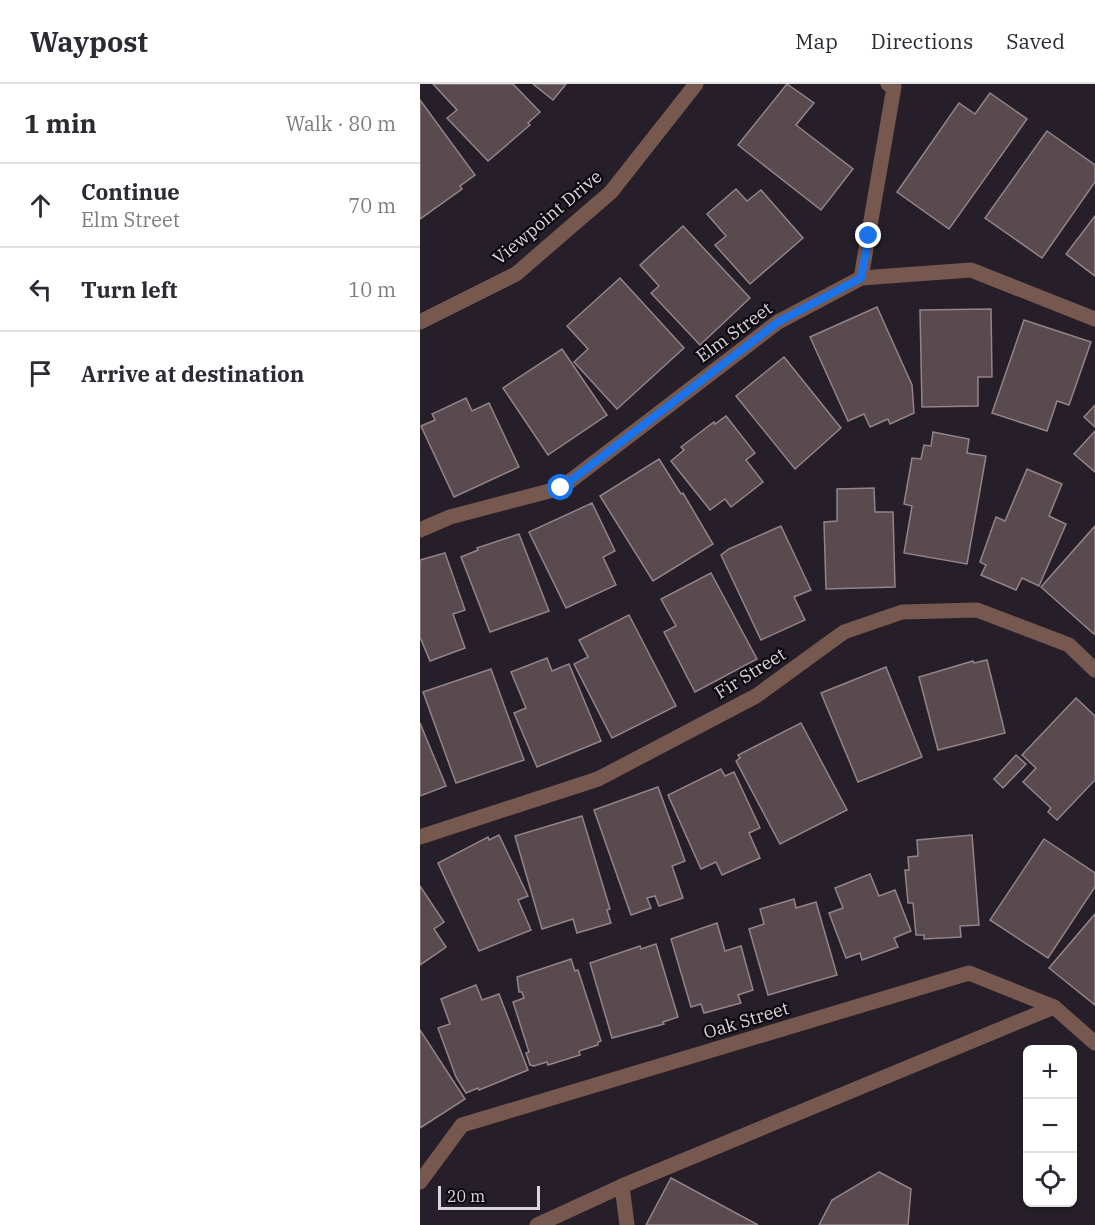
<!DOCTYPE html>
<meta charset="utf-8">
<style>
:root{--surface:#fff;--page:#f2f2f3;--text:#2b2b33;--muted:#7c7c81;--line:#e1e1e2}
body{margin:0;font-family:"IBM Plex Serif",serif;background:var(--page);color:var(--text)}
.controls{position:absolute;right:18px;bottom:18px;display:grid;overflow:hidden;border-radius:9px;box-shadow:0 2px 4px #0004}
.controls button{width:54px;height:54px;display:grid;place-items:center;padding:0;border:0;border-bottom:2px solid var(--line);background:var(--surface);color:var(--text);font:30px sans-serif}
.scale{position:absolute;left:18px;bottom:15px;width:102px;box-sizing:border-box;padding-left:6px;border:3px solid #dbd6de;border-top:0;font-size:16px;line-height:21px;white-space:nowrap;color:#dbd6de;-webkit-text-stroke:4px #0d0a0f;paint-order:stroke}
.stop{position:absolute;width:18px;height:18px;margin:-14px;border:4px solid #1a73e8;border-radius:50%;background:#fff}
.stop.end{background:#1a73e8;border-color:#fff;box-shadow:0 2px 6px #0008}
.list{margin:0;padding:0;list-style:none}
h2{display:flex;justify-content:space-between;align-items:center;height:78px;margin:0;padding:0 24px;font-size:26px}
h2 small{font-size:20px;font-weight:400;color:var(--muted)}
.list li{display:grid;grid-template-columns:39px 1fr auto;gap:18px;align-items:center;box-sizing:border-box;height:84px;padding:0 24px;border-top:2px solid var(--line)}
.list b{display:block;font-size:22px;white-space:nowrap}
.list p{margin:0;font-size:20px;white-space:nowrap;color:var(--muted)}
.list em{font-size:20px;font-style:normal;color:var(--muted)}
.icon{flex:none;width:33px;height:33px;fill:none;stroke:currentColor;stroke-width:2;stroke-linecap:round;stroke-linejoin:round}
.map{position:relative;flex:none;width:675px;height:1141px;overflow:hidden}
header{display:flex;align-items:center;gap:36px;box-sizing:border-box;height:84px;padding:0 30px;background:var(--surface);border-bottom:2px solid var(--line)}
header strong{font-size:28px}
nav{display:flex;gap:33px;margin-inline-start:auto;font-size:21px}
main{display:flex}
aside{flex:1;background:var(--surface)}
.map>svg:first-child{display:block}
</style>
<header>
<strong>Waypost</strong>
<nav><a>Map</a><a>Directions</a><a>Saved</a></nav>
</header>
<main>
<aside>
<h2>1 min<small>Walk · 80 m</small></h2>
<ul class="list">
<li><svg class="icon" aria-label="ahead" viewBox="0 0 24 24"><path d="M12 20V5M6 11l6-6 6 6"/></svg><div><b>Continue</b><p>Elm Street</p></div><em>70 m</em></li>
<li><svg class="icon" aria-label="left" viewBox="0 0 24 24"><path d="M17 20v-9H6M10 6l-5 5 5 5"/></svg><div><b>Turn left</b></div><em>10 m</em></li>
<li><svg class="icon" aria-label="arrive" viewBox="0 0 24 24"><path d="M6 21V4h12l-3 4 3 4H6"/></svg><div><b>Arrive at destination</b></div></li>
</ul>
</aside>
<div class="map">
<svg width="675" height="1141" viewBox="0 0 675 1141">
<rect width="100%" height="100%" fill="#261f2a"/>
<g fill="#594a50" stroke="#948389" stroke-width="1.5">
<path d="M 13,0 L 93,0 L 120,28 L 108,39 L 110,41 L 68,77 L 27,34 L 37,26 Z"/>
<path d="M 113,0 L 146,0 L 133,16 Z"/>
<path d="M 367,0 L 394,19 L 376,41 L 433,85 L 401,126 L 318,61 Z"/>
<path d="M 570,9 L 607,35 L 529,145 L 477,108 L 539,19 L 555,30 Z"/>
<path d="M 0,16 L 55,91 L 40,102 L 42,105 L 0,135 Z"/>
<path d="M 627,47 L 675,81 L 675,98 L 622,174 L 565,134 Z"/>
<path d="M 316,105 L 327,117 L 341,106 L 383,154 L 330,200 L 295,161 L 306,152 L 287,130 Z"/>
<path d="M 675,132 L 675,192 L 646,170 Z"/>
<path d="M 263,142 L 330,214 L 280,261 L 231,209 L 239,202 L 220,181 Z"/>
<path d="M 200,194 L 264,264 L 197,325 L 154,278 L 168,265 L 147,242 Z"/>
<path d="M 457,223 L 492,301 L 494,329 L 470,340 L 468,335 L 450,343 L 444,330 L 428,337 L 390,253 Z"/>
<path d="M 571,225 L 572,293 L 558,293 L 558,322 L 502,323 L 500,226 Z"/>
<path d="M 604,236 L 671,258 L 649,321 L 637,317 L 627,347 L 572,329 Z"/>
<path d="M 142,265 L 187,331 L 128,371 L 83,304 Z"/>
<path d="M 364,273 L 421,344 L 375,385 L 316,312 Z"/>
<path d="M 46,314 L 52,327 L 69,319 L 99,383 L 34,413 L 1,342 L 15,336 L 12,330 Z"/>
<path d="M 675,321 L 675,343 L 664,333 Z"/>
<path d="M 306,332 L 335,369 L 326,376 L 343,398 L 311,423 L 305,415 L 290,426 L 251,377 L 264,366 L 261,363 L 294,338 L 295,340 Z"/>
<path d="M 675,347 L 675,388 L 654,370 Z"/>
<path d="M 513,348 L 549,355 L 547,369 L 566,372 L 547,480 L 484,469 L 492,422 L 484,420 L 492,374 L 501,375 L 504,361 L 511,362 Z"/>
<path d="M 239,375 L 261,410 L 263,409 L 293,460 L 233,497 L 180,412 Z"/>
<path d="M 607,385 L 642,400 L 629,432 L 646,440 L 619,502 L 602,494 L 596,506 L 561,491 L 566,481 L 560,478 L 576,433 L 585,437 Z"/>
<path d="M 454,404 L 455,428 L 473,428 L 475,503 L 406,505 L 404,438 L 417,437 L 417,405 Z"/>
<path d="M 172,419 L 195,467 L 183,473 L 196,501 L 146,524 L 109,448 Z"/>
<path d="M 361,442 L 391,506 L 374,513 L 385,536 L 341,556 L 301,471 L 309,465 Z"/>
<path d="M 675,442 L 675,548 L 674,550 L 621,503 Z"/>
<path d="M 99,450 L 129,527 L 70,548 L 41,473 L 58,466 L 57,464 Z"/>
<path d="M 25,469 L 45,526 L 33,530 L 45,564 L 10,577 L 0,553 L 0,476 Z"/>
<path d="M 291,489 L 337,575 L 275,608 L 244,548 L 256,542 L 241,515 Z"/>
<path d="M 209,531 L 256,622 L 192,654 L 154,580 L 168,573 L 159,556 Z"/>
<path d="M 127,574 L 132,587 L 149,580 L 181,657 L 117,683 L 94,629 L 106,624 L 91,588 Z"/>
<path d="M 567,576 L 585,649 L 518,666 L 499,593 L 553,577 L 554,579 Z"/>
<path d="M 466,583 L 502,673 L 438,698 L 401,609 Z"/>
<path d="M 71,585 L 104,676 L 36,699 L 3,608 Z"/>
<path d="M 656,614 L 675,632 L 675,696 L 637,736 L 628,728 L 631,724 L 603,698 L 616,684 L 602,671 Z"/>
<path d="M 0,639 L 26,702 L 0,712 Z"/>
<path d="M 381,639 L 427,726 L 360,760 L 316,677 L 320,674 L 318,671 Z"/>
<path d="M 596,671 L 606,680 L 583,704 L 574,695 Z"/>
<path d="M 301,685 L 305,692 L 314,688 L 340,744 L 329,749 L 340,774 L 302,791 L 296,778 L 281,785 L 248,711 Z"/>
<path d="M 238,703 L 265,777 L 252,782 L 263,814 L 239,822 L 235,812 L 227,814 L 231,824 L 211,831 L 174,726 Z"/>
<path d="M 162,732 L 190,825 L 187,826 L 191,839 L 157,849 L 153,835 L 122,845 L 95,752 Z"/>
<path d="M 79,751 L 108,812 L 98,816 L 111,846 L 59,867 L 18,779 L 68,753 L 69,756 Z"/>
<path d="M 552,751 L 559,841 L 540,842 L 541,853 L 504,855 L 504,851 L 496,851 L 493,819 L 488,819 L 485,786 L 489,786 L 488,773 L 498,772 L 497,756 Z"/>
<path d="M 624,755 L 675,789 L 675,803 L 628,874 L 570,836 Z"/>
<path d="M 450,790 L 459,812 L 475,806 L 491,847 L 474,854 L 478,863 L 442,876 L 440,869 L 426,874 L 409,829 L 423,824 L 415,804 Z"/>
<path d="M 0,802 L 24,838 L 14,845 L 26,863 L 0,881 Z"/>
<path d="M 374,815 L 376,824 L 396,818 L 417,891 L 348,911 L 329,845 L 344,840 L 340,825 Z"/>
<path d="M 675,830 L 675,921 L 629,884 Z"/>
<path d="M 297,839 L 305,867 L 321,862 L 333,906 L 318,911 L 321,919 L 284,929 L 281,920 L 271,923 L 251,855 Z"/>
<path d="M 236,860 L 258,933 L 243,938 L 244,940 L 192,954 L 170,879 L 220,862 L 221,865 Z"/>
<path d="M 151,875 L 155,887 L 158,886 L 181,957 L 178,958 L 178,961 L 159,967 L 160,971 L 128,981 L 127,978 L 114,982 L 110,981 L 106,969 L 109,968 L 93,918 L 104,914 L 102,908 L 99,908 L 97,893 Z"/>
<path d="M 56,901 L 62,916 L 79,910 L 108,986 L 59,1006 L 58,1004 L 46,1009 L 36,993 L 18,944 L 30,940 L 21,915 Z"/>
<path d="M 0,946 L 45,1015 L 0,1044 Z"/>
<path d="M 459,1088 L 491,1105 L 488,1141 L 399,1141 L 412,1116 Z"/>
<path d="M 251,1094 L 338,1141 L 226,1141 Z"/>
</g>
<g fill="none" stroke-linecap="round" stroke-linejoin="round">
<g stroke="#77584f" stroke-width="15">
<path d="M 441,194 L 474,3 L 468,0"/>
<path d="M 0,238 L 96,190 L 191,108 L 276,0"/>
<path d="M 0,446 L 30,433 L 141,404 L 358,238 L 441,194 L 551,186 L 675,235"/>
<path d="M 0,753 L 178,695 L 336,612 L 424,548 L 482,528 L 557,526 L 649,561 L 675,586"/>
<path d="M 0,1098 L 42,1041 L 549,889 L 634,923 L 675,959"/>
<path d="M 202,1102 L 207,1141"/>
<path d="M 117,1141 L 202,1102 L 634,923"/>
</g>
</g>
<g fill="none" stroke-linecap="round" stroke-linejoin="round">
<path stroke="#1a73e8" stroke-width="8" d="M 141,404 L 358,238 L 441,194 L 449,152"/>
</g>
<g text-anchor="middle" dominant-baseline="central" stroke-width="4.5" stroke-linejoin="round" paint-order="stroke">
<g font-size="18" fill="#dbd6de" stroke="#0d0a0f">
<text transform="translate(127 133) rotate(-40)">Viewpoint Drive</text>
<text transform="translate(314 248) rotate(-36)">Elm Street</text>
<text transform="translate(330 589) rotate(-32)">Fir Street</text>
<text transform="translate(326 936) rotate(-17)">Oak Street</text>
</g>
</g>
</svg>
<div class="controls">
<button>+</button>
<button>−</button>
<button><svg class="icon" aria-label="locate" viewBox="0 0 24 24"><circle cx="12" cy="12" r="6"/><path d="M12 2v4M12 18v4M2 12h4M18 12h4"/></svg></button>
</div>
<div class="scale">20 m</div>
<div class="stop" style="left:141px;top:404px"></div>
<div class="stop end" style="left:449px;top:152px"></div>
</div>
</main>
